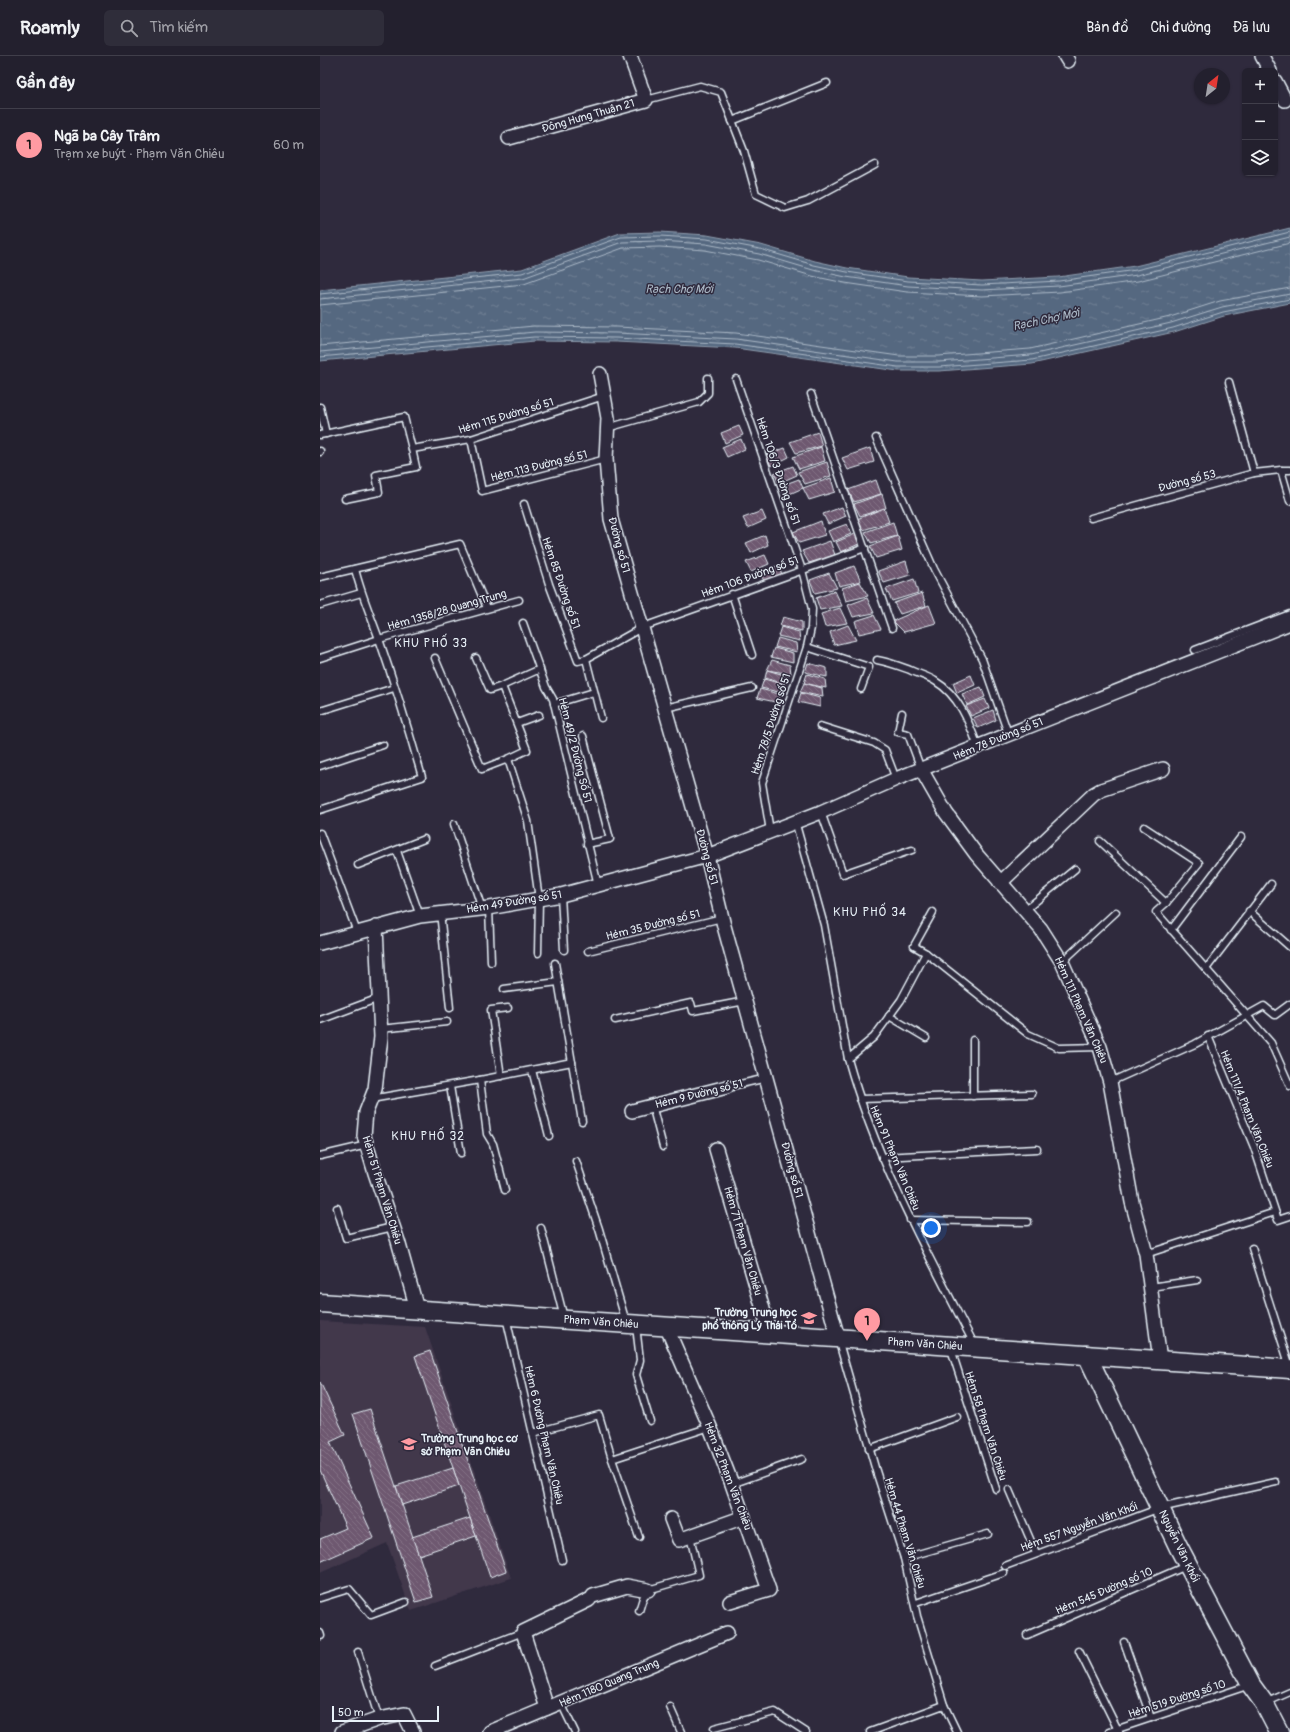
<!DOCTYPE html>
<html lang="vi">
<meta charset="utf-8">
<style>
:root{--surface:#23202e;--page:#2f2d3a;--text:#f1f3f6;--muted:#a3a3aa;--line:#403e4a;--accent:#ff9aa2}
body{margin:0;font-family:Pangolin,sans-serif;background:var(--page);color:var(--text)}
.controls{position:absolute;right:12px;top:12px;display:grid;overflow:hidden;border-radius:6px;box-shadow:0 1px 3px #0004}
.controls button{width:36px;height:36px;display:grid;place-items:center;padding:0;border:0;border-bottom:1px solid var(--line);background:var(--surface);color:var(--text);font:20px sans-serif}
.compass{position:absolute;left:874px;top:12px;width:36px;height:36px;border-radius:50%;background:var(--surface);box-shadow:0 1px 3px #0004;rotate:30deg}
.scale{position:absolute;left:12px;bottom:10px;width:107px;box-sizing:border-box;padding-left:4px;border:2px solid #e8f1f8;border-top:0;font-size:11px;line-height:14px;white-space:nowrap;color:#e8f1f8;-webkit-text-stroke:3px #2f2a3d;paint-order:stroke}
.you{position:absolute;left:611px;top:1172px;width:14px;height:14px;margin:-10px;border:3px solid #fff;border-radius:50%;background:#1a73e8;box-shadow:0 0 0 6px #1a73e833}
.badge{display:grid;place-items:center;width:26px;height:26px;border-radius:50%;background:var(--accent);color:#111;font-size:13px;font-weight:700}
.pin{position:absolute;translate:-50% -33px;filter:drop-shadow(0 1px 2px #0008)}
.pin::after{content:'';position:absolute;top:21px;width:14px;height:12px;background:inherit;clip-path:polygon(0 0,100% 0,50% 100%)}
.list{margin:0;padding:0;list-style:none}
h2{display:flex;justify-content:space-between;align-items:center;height:52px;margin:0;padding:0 16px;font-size:17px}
h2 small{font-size:13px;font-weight:400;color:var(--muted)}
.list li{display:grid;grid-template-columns:26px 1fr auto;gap:12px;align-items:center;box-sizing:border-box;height:72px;padding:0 16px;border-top:1px solid var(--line)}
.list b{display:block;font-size:15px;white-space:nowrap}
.list p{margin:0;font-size:13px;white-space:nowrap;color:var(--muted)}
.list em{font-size:13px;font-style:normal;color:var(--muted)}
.icon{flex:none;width:22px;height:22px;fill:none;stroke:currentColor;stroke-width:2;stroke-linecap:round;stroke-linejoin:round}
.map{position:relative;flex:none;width:970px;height:1676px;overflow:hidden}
header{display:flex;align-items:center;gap:24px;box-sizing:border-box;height:56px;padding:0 20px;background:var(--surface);border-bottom:1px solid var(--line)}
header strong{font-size:19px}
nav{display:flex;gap:22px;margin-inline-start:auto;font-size:14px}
.search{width:280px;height:36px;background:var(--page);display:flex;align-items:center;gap:10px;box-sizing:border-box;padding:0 14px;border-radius:6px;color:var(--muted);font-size:15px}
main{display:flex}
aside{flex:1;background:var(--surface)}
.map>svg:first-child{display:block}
</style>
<header>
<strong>Roamly</strong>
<div class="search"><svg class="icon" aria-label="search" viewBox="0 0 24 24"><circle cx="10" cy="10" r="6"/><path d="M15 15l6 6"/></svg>Tìm kiếm</div>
<nav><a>Bản đồ</a><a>Chỉ đường</a><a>Đã lưu</a></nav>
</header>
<main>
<aside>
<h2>Gần đây<small></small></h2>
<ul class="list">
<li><span class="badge">1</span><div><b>Ngã ba Cây Trâm</b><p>Trạm xe buýt · Phạm Văn Chiêu</p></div><em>60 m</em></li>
</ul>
</aside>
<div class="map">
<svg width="970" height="1676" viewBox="0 0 970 1676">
<defs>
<pattern id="water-ripples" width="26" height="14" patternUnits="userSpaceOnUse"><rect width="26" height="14" fill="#556880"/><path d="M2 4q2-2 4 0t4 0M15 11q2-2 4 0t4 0" fill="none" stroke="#6d7e93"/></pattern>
<pattern id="building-back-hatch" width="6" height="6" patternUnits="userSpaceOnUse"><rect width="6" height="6" fill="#6e5970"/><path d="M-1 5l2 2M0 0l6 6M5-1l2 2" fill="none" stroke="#837185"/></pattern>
</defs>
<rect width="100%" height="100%" fill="#2f2a3d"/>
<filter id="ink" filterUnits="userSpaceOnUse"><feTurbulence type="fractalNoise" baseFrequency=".025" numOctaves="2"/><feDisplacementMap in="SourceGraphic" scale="8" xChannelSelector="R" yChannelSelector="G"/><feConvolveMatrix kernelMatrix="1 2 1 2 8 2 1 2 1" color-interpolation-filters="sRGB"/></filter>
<g filter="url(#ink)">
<path fill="#42384c" d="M 0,1265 L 105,1271 L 191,1522 L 91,1555 L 67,1487 L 0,1517 Z"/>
<path fill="url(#water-ripples)" stroke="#909fb0" d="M 970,172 L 970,247 L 904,260 L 854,276 L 712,308 L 619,315 L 578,315 L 415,292 L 296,286 L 215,285 L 0,305 L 0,234 L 202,213 L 300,177 L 340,176 L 387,179 L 441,189 L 495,205 L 527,212 L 588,221 L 662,225 L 738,221 L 815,210 Z"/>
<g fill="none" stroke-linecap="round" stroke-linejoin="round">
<g stroke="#adbac8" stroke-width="1">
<path d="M 0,238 L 202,217 L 301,181 L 340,180 L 387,183 L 440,193 L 494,209 L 527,216 L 588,225 L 662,229 L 739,225 L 816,214 L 970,176"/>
<path d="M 0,243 L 203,222 L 302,186 L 340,185 L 386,188 L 439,198 L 493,214 L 526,221 L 588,230 L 662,234 L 739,230 L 817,219 L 970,181"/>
<path d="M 0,249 L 204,228 L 303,192 L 340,191 L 385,194 L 438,204 L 492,220 L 525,227 L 587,236 L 662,240 L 740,236 L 818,225 L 970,187"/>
<path d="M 0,290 L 214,270 L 297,271 L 416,277 L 579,300 L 618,300 L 710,293 L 850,261 L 900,245 L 970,232"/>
<path d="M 0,296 L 215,276 L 297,277 L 416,283 L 578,306 L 619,306 L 711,299 L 851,267 L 902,251 L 970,238"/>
<path d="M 0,301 L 214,281 L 296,282 L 415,288 L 578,311 L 619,311 L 712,304 L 853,272 L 903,256 L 970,243"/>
</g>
</g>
<g fill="url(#building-back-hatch)" stroke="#e8f1f8">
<path d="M 419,370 L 423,379 L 405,387 L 401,377 Z"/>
<path d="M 498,376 L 502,390 L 476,397 L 470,386 Z"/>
<path d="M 421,383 L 425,393 L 407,401 L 402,391 Z"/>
<path d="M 501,391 L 505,405 L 479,413 L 473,401 Z"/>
<path d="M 465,392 L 469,401 L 451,410 L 446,399 Z"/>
<path d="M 550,392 L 554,406 L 528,414 L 522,402 Z"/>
<path d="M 507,406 L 511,420 L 485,428 L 478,416 Z"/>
<path d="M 473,410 L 477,419 L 459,427 L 454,417 Z"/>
<path d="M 511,422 L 515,436 L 489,444 L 483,432 Z"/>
<path d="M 479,423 L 483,432 L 465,440 L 460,430 Z"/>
<path d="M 556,424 L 561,438 L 534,446 L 528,434 Z"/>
<path d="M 562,438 L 566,452 L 540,460 L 534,448 Z"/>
<path d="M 522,451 L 526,460 L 508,468 L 503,458 Z"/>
<path d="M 564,452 L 569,466 L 543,474 L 537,463 Z"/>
<path d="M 442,455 L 446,464 L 428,472 L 423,462 Z"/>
<path d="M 501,465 L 505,479 L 479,487 L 473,476 Z"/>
<path d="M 573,466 L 577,480 L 551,487 L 545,476 Z"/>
<path d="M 527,468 L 531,478 L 513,486 L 508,475 Z"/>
<path d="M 535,478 L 539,488 L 521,496 L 516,486 Z"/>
<path d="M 445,479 L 448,489 L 431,497 L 426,487 Z"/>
<path d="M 578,480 L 582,494 L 556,502 L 550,490 Z"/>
<path d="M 510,485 L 515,499 L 489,507 L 482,495 Z"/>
<path d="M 445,499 L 449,508 L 431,516 L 426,506 Z"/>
<path d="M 586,505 L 590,519 L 564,527 L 558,515 Z"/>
<path d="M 459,509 L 462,519 L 445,527 L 440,517 Z"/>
<path d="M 534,510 L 541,525 L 519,530 L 515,517 Z"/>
<path d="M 509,517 L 517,532 L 495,537 L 490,524 Z"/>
<path d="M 594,523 L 598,537 L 572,545 L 566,533 Z"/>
<path d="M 540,526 L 548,540 L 526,545 L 522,532 Z"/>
<path d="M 515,535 L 522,550 L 500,554 L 496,542 Z"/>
<path d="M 602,537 L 606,550 L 580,558 L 574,547 Z"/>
<path d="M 547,542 L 554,557 L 533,561 L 528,549 Z"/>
<path d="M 609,549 L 616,567 L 584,576 L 573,565 Z"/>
<path d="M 520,552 L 527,567 L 505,571 L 501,558 Z"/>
<path d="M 554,559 L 561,573 L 539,578 L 535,565 Z"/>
<path d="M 463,561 L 482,566 L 482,575 L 460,570 Z"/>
<path d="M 528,569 L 536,584 L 514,589 L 510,576 Z"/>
<path d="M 461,571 L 479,576 L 480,585 L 458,580 Z"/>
<path d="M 458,582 L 476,587 L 477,596 L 455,591 Z"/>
<path d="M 454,592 L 473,597 L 473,606 L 451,601 Z"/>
<path d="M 452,604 L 470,609 L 471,618 L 447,614 Z"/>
<path d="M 488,607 L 507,612 L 507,621 L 485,616 Z"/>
<path d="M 447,614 L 468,620 L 465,628 L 445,622 Z"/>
<path d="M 487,618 L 505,623 L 506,632 L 484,627 Z"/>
<path d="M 651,619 L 655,629 L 637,637 L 633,627 Z"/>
<path d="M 444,623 L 463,628 L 463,637 L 441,632 Z"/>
<path d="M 484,627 L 502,632 L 503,641 L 480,636 Z"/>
<path d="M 661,631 L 665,641 L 647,649 L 642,638 Z"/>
<path d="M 440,633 L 459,638 L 460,647 L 437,642 Z"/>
<path d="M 481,637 L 500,642 L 500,651 L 478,646 Z"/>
<path d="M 665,643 L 669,652 L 651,660 L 646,650 Z"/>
<path d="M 673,654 L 676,664 L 658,672 L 653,662 Z"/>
<path d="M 110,1295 L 186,1515 L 170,1521 L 95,1300 Z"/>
<path d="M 0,1326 L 25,1379 L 10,1386 L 54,1482 L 0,1506 L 0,1483 L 26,1472 L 0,1414 Z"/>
<path d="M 50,1353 L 113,1541 L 96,1546 L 33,1358 Z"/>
<path d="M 133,1412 L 139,1430 L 82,1449 L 76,1430 Z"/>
<path d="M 150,1462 L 156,1480 L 99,1499 L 92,1481 Z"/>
</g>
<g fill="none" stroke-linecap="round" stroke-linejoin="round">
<defs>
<g id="lane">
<path d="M 326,44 L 380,30 L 401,36 L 424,95 L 436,138 L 465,152 L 488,145 L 555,109"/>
<path d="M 412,65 L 507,27"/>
<path d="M 416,323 L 482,514 L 492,553 L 491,572 L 487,591 L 442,727 L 450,775"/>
<path d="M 909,326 L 934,417"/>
<path d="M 491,338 L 572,572"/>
<path d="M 0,351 L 6,378"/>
<path d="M 287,372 L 379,346 L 388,337 L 388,322"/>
<path d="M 0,379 L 84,361 L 92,393 L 151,383 L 284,340"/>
<path d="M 556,382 L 614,513 L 662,603 L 689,680"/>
<path d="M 151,383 L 162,435 L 286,403"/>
<path d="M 0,395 L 0,396"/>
<path d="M 961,414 L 970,445"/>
<path d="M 25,443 L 59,436 L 56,419 L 96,411 L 92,393"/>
<path d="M 204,448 L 229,528 L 258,605 L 266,603 L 323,571 L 545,492"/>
<path d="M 771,462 L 934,417 L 961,414 L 970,414"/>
<path d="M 0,521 L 140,488 L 167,552"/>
<path d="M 412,538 L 432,599"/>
<path d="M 0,549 L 41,537"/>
<path d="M 203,567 L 226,631 L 233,643 L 278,829"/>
<path d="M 487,591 L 549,611 L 541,633"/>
<path d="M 875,594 L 970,558"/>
<path d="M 0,602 L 59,583 L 199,544"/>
<path d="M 115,602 L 162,713 L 188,703"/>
<path d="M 156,602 L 170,634 L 182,630 L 207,694 L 188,703 L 208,765 L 219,843 L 218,897"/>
<path d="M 266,603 L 281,662"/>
<path d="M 557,604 C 569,606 579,610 590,614 C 598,618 608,620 615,625 C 639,639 649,666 658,691"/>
<path d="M 182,630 L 220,613"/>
<path d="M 234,648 L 274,636"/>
<path d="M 345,652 L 432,632"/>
<path d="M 0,655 L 74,632"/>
<path d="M 582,657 L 578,676 L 588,678 L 601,713"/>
<path d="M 197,667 L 219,659"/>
<path d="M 500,670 L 554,687 L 565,694 L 576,723"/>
<path d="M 263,680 L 290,783 L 267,788"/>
<path d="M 0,710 L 63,689"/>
<path d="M 0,754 L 102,721 C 89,675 75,629 59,583 C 51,560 41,538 35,513"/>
<path d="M 501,756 L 523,818 L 592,794"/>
<path d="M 475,765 L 504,869 L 528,1003"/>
<path d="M 134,768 L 162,853"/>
<path d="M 824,771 L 879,807 L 846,847 L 836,856 L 951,987 L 970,1030"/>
<path d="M 0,777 L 37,876"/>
<path d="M 780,785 L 846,847"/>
<path d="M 77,795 L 100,860"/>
<path d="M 38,809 L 104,783"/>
<path d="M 241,839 L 244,894"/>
<path d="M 169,852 L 171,906"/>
<path d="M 704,855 L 755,813"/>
<path d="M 929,855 L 970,891"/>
<path d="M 120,856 L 130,952"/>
<path d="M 613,856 L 594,890 L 606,897 L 708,978 L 739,992 L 780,991"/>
<path d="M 851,874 L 921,781"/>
<path d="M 268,895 L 402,862"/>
<path d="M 606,897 L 581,944 L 554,981 L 528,1003 C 556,1104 606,1195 654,1288"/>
<path d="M 742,906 L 796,856"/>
<path d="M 235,907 L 262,1065"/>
<path d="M 886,913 L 951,828"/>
<path d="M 184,933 L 238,926"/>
<path d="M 569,960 L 606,982"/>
<path d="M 0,964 L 59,942"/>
<path d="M 295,964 L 371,947 L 373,955 L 425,945"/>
<path d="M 60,973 L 127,966"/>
<path d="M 888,980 L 934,1091 L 958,1164 L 970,1160"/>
<path d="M 212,1014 L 229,1080"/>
<path d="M 181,1020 L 171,954 L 188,952"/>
<path d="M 160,1024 L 167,1078 L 173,1088 L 185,1134"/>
<path d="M 790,1026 L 875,988 L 944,950 L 955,959 L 970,948"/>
<path d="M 130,1030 L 141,1097"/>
<path d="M 407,1031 L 447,1022"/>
<path d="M 653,1040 L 653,984"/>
<path d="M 51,1043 L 160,1024 L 252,1006"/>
<path d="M 540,1043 L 712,1038"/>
<path d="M 332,1049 L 343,1091"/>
<path d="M 0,1100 L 47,1089"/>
<path d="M 562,1101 L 717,1093"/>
<path d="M 256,1105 L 279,1173 L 306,1266"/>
<path d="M 17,1152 L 26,1182 L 73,1171"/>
<path d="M 590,1164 L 708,1166"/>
<path d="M 221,1172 L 244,1262"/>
<path d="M 932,1192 L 970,1311"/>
<path d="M 826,1198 L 955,1156"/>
<path d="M 831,1231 L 877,1224"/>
<path d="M 186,1261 L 242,1504"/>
<path d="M 316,1270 L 320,1304 L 316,1319 L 330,1365"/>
<path d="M 518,1283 L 556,1415 L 584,1502 L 597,1560 L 624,1649 L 637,1676"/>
<path d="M 631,1293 L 676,1433"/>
<path d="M 213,1377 L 279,1359 L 292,1403"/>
<path d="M 549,1393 L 637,1361"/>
<path d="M 412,1428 L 482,1403"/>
<path d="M 689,1434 L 716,1497"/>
<path d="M 319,1481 L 292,1403 L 390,1371"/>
<path d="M 584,1502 L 668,1478"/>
<path d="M 685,1510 L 840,1452 L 956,1426"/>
<path d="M 0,1542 L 29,1533 L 51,1559 L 86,1546"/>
<path d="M 596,1547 L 684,1517"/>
<path d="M 319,1555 L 323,1542 L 328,1534 L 379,1519 L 370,1480"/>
<path d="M 0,1577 L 1,1580"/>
<path d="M 707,1579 L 866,1510"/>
<path d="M 804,1586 L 831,1662"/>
<path d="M 759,1595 L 799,1676"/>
<path d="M 38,1596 L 59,1663"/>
<path d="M 115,1610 L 203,1576"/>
<path d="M 241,1647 L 255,1676"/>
<path d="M 945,1647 L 970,1636"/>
<path d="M 350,1651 L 361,1676"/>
<path d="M 394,1672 L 455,1656 L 486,1676"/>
<path d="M 550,1676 L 624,1649"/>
<path d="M 789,1676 L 930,1629"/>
</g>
<g id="street">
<path d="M 745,0 L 748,5"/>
<path d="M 942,0 L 950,15"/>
<path d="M 955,25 L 965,44"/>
<path d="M 189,82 L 326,44 L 310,0"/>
<path d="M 280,318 L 288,362 L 286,403 L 291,463 L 387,800 L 404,870 L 518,1282"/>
<path d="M 602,715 L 626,757 L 656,798 L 721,873 L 742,906 L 780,991 L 790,1026 L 812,1146 L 826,1198 L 840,1304"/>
<path d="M 680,827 L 774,738 L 781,734 L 843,713"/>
<path d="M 56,871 L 61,981 L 55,1033 L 46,1056 L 44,1080 L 55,1117 L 78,1185 L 97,1253"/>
<path d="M 0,887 L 100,860 L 169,852 L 241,839 L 387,800 L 501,756 L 576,723 L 970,567"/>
<path d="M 312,1055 L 407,1031"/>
<path d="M 396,1093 L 450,1277"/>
<path d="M 346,1270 L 390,1371 L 412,1428 L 449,1534 L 410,1546"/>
<path d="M 351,1463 L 359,1484 L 424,1461"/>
<path d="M 273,1540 L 307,1530 L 328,1534"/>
<path d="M 227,1652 L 203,1576 L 269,1544"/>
<path d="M 22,1676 L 59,1663 L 84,1658 L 93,1676"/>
<path d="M 170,1676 L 407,1577"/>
</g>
<g id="secondary">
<path d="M 0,1247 L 970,1313"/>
<path d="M 767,1299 L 858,1490 L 931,1629 L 944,1647 L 959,1676"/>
</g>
</defs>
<use href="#lane" stroke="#e8f1f8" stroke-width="9"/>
<use href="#street" stroke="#e8f1f8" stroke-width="16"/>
<use href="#secondary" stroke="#e8f1f8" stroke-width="21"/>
<use href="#lane" stroke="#2f2a3d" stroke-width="6"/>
<use href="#street" stroke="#2f2a3d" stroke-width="13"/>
<use href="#secondary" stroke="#2f2a3d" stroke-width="18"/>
</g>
</g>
<defs>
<symbol id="school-bare" viewBox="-9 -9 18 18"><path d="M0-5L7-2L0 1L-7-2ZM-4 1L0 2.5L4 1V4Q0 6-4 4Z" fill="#ff9aa2" stroke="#2f2a3d" stroke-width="2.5" paint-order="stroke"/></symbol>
</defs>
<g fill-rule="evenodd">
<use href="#school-bare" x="478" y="1251" width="22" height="22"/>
<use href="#school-bare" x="78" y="1377" width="22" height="22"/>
</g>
<g text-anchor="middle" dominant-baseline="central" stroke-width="3" stroke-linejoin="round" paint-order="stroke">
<g font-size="11" fill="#e8f1f8" stroke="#2f2a3d">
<text transform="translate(268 60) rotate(-16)">Đông Hưng Thuận 21</text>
<text transform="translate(186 360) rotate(-17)">Hẻm 115 Đường số 51</text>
<text transform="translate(219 410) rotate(-14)">Hẻm 113 Đường số 51</text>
<text transform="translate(458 415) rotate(71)">Hẻm 106/3 Đường số 51</text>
<text transform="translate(867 425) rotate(-15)">Đường số 53</text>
<text transform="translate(299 489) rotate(75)">Đường số 51</text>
<text transform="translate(430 521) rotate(-20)">Hẻm 106 Đường số 51</text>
<text transform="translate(241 527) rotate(71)">Hẻm 85 Đường số 51</text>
<text transform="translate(127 554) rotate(-16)">Hẻm 1358/28 Quang Trung</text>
<text transform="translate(451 668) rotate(-72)">Hẻm 78/5 Đường số 51</text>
<text transform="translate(678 683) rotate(-22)">Hẻm 78 Đường số 51</text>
<text transform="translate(255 694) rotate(76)">Hẻm 49/2 Đường Số 51</text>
<text transform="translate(387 801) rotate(75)">Đường số 51</text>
<text transform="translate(194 846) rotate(-9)">Hẻm 49 Đường số 51</text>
<text transform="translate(333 869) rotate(-14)">Hẻm 35 Đường số 51</text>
<text transform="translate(761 954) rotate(66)">Hẻm 111 Phạm Văn Chiêu</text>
<text transform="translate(379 1038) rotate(-14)">Hẻm 9 Đường số 51</text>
<text transform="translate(927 1053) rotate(68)">Hẻm 111/4 Phạm Văn Chiêu</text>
<text transform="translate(575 1102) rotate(67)">Hẻm 91 Phạm Văn Chiêu</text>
<text transform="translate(472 1114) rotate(75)">Đường số 51</text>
<text transform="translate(62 1134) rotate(73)">Hẻm 51 Phạm Văn Chiêu</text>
<text transform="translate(423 1185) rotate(74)">Hẻm 71 Phạm Văn Chiêu</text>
<text transform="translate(281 1266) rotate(4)">Phạm Văn Chiêu</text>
<text transform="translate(605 1288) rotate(4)">Phạm Văn Chiêu</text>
<text transform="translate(666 1370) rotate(72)">Hẻm 58 Phạm Văn Chiêu</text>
<text transform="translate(224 1379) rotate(77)">Hẻm 6 Đường Phạm Văn Chiêu</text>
<text transform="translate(408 1420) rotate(69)">Hẻm 32 Phạm Văn Chiêu</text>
<text transform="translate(759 1471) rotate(-20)">Hẻm 557 Nguyễn Văn Khối</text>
<text transform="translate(585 1477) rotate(73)">Hẻm 44 Phạm Văn Chiêu</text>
<text transform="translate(859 1490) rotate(64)">Nguyễn Văn Khối</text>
<text transform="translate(784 1535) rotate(-23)">Hẻm 545 Đường số 10</text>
<text transform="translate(289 1627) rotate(-23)">Hẻm 1180 Quang Trung</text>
<text transform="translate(857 1643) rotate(-18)">Hẻm 519 Đường số 10</text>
</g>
<g font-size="11" font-weight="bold" fill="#e8f1f8" stroke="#2f2a3d" text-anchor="end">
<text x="477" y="1256">Trường Trung học<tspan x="477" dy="13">phổ thông Lý Thái Tổ</tspan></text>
<text x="101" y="1382" text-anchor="start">Trường Trung học cơ<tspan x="101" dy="13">sở Phạm Văn Chiêu</tspan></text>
</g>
<g font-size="12" font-style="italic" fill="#adbac8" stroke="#2f2a3d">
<text x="359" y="233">Rạch Chợ Mới</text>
<text transform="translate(726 264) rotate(-12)">Rạch Chợ Mới</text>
</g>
<g font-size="12" letter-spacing="1" fill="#e8f1f8" stroke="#2f2a3d">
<text x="111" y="587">KHU PHỐ 33</text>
<text x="550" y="856">KHU PHỐ 34</text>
<text x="108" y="1080">KHU PHỐ 32</text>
</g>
</g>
</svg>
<div class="controls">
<button>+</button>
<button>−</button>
<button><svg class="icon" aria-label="layers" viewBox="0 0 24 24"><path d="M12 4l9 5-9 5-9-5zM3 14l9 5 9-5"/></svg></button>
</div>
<svg class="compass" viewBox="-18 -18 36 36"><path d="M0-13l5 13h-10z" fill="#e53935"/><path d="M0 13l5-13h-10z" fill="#a3a3aa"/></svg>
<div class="scale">50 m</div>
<div class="you"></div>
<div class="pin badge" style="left:547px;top:1285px">1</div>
</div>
</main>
